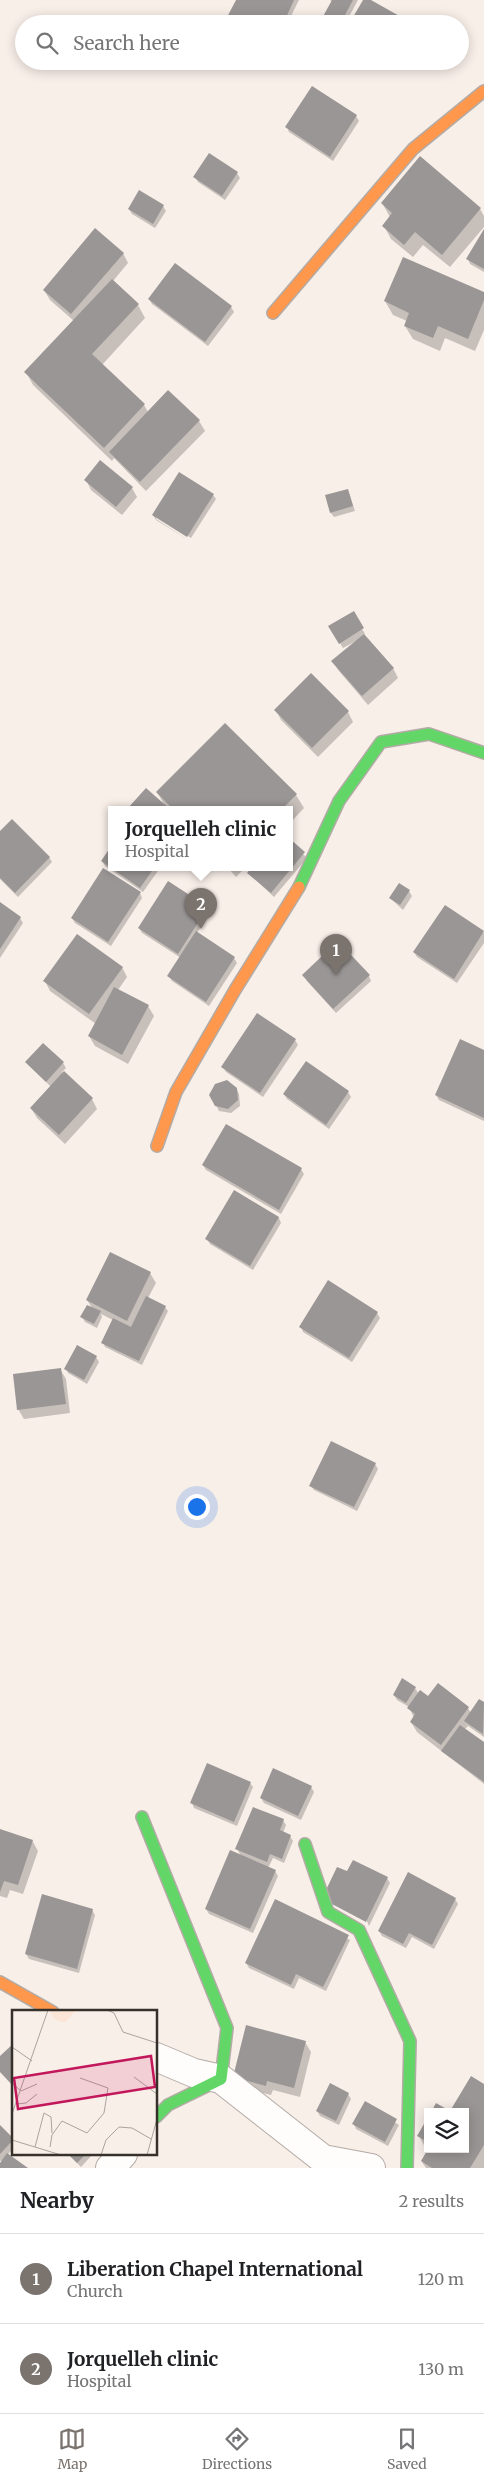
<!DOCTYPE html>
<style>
:root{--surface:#fff;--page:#f6f6f6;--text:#202124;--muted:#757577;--line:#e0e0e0;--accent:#7a736e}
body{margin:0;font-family:Merriweather,serif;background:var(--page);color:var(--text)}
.controls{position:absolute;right:15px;bottom:15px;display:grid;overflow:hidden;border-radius:0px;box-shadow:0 2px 12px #0003}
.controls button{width:45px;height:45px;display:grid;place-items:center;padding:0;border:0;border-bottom:1px solid var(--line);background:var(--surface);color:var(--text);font:25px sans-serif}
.you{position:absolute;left:196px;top:1506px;width:18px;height:18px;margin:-12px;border:4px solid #fff;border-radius:50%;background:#1a73e8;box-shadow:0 0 0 8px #1a73e833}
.badge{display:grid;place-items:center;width:32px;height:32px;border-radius:50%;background:var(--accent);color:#fff;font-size:16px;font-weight:700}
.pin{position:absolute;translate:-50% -41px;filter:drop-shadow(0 1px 2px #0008)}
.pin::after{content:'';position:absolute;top:26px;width:18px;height:15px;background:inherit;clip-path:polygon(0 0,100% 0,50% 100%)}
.popup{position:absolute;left:108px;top:806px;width:185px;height:65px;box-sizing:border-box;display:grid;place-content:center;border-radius:0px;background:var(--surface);filter:drop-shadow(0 1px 4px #0005);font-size:16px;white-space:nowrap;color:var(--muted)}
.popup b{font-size:19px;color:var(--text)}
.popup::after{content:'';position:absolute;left:50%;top:100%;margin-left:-10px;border:10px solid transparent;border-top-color:var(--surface)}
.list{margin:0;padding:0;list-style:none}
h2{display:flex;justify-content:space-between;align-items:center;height:65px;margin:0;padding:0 20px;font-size:21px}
h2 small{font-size:16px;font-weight:400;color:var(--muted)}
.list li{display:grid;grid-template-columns:32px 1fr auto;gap:15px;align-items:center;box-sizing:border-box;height:90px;padding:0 20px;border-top:1px solid var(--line)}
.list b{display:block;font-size:19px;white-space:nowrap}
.list p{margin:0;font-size:16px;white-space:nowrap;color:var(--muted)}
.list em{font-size:16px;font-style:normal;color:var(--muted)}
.icon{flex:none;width:28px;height:28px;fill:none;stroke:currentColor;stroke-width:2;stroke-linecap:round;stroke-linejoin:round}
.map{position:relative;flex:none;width:484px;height:2168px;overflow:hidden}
.search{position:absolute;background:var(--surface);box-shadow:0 2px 12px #0003;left:15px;right:15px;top:15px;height:55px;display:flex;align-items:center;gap:12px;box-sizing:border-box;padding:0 18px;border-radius:28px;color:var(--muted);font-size:19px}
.sheet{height:245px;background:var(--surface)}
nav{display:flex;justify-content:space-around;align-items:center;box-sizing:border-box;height:70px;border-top:1px solid var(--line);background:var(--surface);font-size:14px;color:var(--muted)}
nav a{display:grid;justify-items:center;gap:2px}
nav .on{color:var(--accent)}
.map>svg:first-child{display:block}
</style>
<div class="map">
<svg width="484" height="2168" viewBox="0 0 484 2168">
<rect width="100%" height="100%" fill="#f9efe9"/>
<g fill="#0003">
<path d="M 237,0 L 299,0 L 287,24 L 228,24 L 227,21 Z"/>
<path d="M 330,0 L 358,0 L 345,24 L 323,24 L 322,22 L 333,2 Z"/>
<path d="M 364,0 L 368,0 L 409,24 L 351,24 Z"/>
<path d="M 380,61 L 393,61 L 390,67 Z"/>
<path d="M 356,116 L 359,121 L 333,161 L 289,132 L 287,127 Z"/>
<path d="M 237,173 L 240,178 L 225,200 L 198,182 L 195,177 Z"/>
<path d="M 382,203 L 480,209 L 484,216 L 484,227 L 450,267 L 423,245 L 413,257 L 391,239 L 384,226 L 390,217 Z"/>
<path d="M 163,206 L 166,211 L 155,228 L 132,214 L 129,209 Z"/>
<path d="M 484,231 L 484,272 L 470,264 L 468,259 Z"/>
<path d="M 123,253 L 128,263 L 113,281 L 138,305 L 145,318 L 102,365 L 144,405 L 148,412 L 168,391 L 199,421 L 205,431 L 146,491 L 114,458 L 112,461 L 33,385 L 26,372 L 74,321 L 50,300 L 44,290 Z"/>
<path d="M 484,294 L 484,330 L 475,351 L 445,338 L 440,351 L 413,339 L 405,326 L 407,321 L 393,315 L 385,301 Z"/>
<path d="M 149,299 L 231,307 L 234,312 L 208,346 L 152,304 Z"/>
<path d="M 86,480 L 132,488 L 137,497 L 122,515 L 91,490 Z"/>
<path d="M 348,490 L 355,511 L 334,517 L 331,513 Z"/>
<path d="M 213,495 L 216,499 L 191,538 L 156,516 L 156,519 L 190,541 L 156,520 L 153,515 Z"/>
<path d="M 353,613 L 365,634 L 363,635 L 393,668 L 398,678 L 368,705 L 339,671 L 333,662 L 358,640 L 343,648 L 330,627 Z"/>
<path d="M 276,710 L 348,712 L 353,722 L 318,757 L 281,720 Z"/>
<path d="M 225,724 L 296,795 L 304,808 L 290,823 L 290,810 L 131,810 L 130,808 L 165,806 L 157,792 Z"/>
<path d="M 0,833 L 49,857 L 52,862 L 18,897 L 0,879 Z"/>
<path d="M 290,841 L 307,858 L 274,897 L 248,873 L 252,868 L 290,868 Z"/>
<path d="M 112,847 L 112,868 L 160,868 L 143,892 L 105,866 L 102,861 Z"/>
<path d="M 228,868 L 245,868 L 236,877 Z"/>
<path d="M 409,891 L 412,896 L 403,910 L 390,898 Z"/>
<path d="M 140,893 L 142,898 L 111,946 L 75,923 L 72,918 Z"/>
<path d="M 0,904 L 20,918 L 23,923 L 0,958 Z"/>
<path d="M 445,907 L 484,933 L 484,943 L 457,983 L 417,957 L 414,952 Z"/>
<path d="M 207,908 L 210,913 L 197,933 L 234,958 L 237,963 L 209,1006 L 172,981 L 169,976 L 181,958 L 142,933 L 139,928 Z"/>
<path d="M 122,967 L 127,977 L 118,990 L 148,1006 L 154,1016 L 128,1064 L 95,1046 L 89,1036 L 96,1024 L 50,991 L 45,981 Z"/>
<path d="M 369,976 L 371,981 L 336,1013 L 306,980 Z"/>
<path d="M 295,1040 L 298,1045 L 263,1097 L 226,1072 L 223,1067 Z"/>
<path d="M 484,1051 L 484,1121 L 439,1100 L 436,1095 Z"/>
<path d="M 26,1062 L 63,1063 L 66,1068 L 62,1072 L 92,1099 L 97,1109 L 65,1144 L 37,1118 L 31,1108 L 51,1087 Z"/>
<path d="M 236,1088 L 239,1094 L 240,1106 L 231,1113 L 219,1111 L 211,1095 Z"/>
<path d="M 348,1092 L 351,1097 L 329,1129 L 287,1099 L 284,1094 Z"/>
<path d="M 203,1165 L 301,1169 L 304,1174 L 281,1214 L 206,1170 Z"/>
<path d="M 234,1192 L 279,1218 L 281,1223 L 253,1270 L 210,1244 L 207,1239 Z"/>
<path d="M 150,1273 L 156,1283 L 148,1298 L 165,1307 L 168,1311 L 142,1365 L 105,1347 L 103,1342 L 113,1320 L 101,1314 L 102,1317 L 97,1328 L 85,1322 L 82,1317 L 92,1308 L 87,1300 Z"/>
<path d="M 377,1313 L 380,1318 L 352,1362 L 303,1332 L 301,1327 Z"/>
<path d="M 96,1357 L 99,1362 L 87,1384 L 68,1373 L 66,1369 Z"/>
<path d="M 60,1369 L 66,1379 L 70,1413 L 24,1419 L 18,1409 Z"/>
<path d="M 375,1464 L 378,1469 L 357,1511 L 314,1490 L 311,1486 Z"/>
<path d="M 415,1688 L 419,1694 L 468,1708 L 471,1713 L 480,1701 L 484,1704 L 484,1737 L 468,1726 L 465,1729 L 484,1743 L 484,1784 L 417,1732 L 411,1722 L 414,1718 L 409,1707 L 397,1700 L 394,1695 Z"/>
<path d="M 250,1783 L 253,1787 L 237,1826 L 194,1808 L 192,1803 Z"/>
<path d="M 311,1787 L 314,1792 L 301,1820 L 264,1803 L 261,1798 Z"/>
<path d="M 283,1820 L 286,1825 L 283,1833 L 290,1836 L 293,1841 L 284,1863 L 273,1858 L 268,1868 L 275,1871 L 278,1876 L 253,1933 L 209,1914 L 206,1909 L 241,1856 L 237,1849 Z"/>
<path d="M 0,1830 L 33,1842 L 38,1851 L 23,1894 L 10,1890 L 7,1898 L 0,1896 Z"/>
<path d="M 347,1873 L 387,1878 L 390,1883 L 369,1926 Z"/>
<path d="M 455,1899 L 458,1904 L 434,1949 L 412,1937 L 406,1948 L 382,1936 L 379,1931 Z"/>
<path d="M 276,1901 L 350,1940 L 326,1991 L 299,1978 L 294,1989 L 249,1968 L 246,1963 Z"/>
<path d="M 92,1910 L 95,1915 L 79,1973 L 29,1959 L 26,1954 Z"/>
<path d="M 305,2042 L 311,2052 L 300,2097 L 273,2090 L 271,2095 L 239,2087 L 234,2077 Z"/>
<path d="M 484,2085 L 484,2168 L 426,2168 L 422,2162 L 429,2150 L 426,2149 L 419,2136 L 428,2120 L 428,2149 L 465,2149 Z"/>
<path d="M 348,2094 L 351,2099 L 339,2125 L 320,2116 L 317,2111 Z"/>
<path d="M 365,2103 L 399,2125 L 388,2146 L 356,2129 L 354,2124 Z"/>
<path d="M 0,2127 L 14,2141 L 14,2148 L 7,2155 L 25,2168 L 0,2168 L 4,2160 L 0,2161 Z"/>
<path d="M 68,2154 L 93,2154 L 81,2167 Z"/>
</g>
<g fill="#9a9695">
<path d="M 236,0 L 294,0 L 283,24 L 230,24 L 225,21 Z"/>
<path d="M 332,0 L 353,0 L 340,24 L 324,24 L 320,22 Z"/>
<path d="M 363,0 L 371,0 L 410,22 L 349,24 Z"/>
<path d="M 312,86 L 357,115 L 330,157 L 285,127 Z"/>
<path d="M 209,153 L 238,172 L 222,196 L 193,177 Z"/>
<path d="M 420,156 L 481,208 L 442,255 L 415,232 L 404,245 L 382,226 L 392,213 L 381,203 Z"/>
<path d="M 139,190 L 164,205 L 153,224 L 128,209 Z"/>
<path d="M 95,228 L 124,253 L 71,314 L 43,290 Z"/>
<path d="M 484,229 L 484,269 L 466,259 Z"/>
<path d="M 403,257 L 484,292 L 484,300 L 468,339 L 438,326 L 433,338 L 404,326 L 409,313 L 384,301 Z"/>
<path d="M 175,263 L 232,306 L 205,342 L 148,299 Z"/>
<path d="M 112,279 L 139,304 L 92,354 L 145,404 L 104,448 L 24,372 Z"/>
<path d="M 168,390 L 200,420 L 140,482 L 109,452 Z"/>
<path d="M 100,460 L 133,487 L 116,507 L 84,480 Z"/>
<path d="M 179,472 L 214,494 L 187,537 L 152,515 Z"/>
<path d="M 348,489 L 353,506 L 330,513 L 325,495 Z"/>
<path d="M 354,611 L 364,628 L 339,644 L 328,626 Z"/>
<path d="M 364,634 L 394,668 L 362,696 L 331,661 Z"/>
<path d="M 311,673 L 349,711 L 312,748 L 274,710 Z"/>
<path d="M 225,723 L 297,794 L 281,810 L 174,810 L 156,792 Z"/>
<path d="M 146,788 L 171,810 L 131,810 L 128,808 Z"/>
<path d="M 12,819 L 50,857 L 15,893 L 0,878 L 0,831 Z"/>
<path d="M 290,839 L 305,852 L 271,893 L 247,873 L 251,868 L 290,868 Z"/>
<path d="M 112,845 L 112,868 L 154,868 L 140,888 L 101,861 Z"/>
<path d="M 103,868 L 141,892 L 108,942 L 71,918 Z"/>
<path d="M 168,881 L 208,907 L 178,954 L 138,928 Z"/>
<path d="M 399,883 L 410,890 L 400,905 L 389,898 Z"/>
<path d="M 0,902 L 21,917 L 0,949 Z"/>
<path d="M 445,905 L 484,931 L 454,979 L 413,952 Z"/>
<path d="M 196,931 L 235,957 L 206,1002 L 167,976 Z"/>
<path d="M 77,934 L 123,967 L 89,1014 L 43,981 Z"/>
<path d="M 338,941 L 370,975 L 333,1009 L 302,975 Z"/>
<path d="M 114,987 L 149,1005 L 122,1055 L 88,1036 Z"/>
<path d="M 257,1013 L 296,1039 L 260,1093 L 221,1067 Z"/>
<path d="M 460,1039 L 484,1050 L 484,1118 L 435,1095 Z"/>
<path d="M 43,1043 L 64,1062 L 46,1082 L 25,1062 Z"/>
<path d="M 306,1061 L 349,1091 L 326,1125 L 283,1094 Z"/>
<path d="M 64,1071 L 93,1098 L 59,1135 L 30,1108 Z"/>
<path d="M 227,1080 L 237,1088 L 238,1100 L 228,1109 L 215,1106 L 209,1095 L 215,1084 Z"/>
<path d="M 226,1124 L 302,1168 L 279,1210 L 202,1165 Z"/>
<path d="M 234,1190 L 279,1217 L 250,1266 L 205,1239 Z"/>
<path d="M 110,1252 L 151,1272 L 127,1321 L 86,1300 Z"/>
<path d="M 328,1280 L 378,1312 L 349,1358 L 299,1327 Z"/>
<path d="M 146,1296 L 166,1306 L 139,1361 L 101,1343 L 113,1318 L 131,1327 Z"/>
<path d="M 87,1305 L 101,1311 L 94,1324 L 80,1317 Z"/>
<path d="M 77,1345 L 97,1356 L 84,1380 L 64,1369 Z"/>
<path d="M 61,1368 L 66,1404 L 17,1410 L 13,1374 Z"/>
<path d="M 331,1441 L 376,1463 L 354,1507 L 309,1486 Z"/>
<path d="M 402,1678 L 416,1687 L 406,1703 L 393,1695 Z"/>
<path d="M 438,1683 L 469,1707 L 441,1745 L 410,1722 L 415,1714 L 407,1708 L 420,1690 L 428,1696 Z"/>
<path d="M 479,1699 L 484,1702 L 483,1734 L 464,1721 Z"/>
<path d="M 460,1725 L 484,1742 L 484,1782 L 441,1751 Z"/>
<path d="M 207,1763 L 251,1782 L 234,1822 L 190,1803 Z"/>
<path d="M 273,1768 L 312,1786 L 298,1816 L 260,1798 Z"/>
<path d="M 253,1807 L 284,1819 L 280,1830 L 291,1835 L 282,1859 L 270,1854 L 267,1862 L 235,1849 Z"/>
<path d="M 0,1829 L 33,1840 L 18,1885 L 4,1881 L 0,1892 Z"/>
<path d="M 230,1850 L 276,1870 L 250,1929 L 205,1909 Z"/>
<path d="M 353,1860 L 388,1877 L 366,1922 L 332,1904 L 326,1890 L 337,1867 L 347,1871 Z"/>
<path d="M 408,1872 L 456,1898 L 432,1945 L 409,1933 L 403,1944 L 378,1931 Z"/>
<path d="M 42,1894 L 93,1909 L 77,1969 L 25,1954 Z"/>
<path d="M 275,1899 L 349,1935 L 323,1987 L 296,1974 L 291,1985 L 245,1963 Z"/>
<path d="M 246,2025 L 306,2041 L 294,2088 L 267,2081 L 266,2086 L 233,2077 Z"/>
<path d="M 14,2043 L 14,2087 L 0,2072 L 0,2056 Z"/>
<path d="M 471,2076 L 484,2084 L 484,2145 L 470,2168 L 432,2168 L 421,2161 L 428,2149 L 465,2149 L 465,2112 L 431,2112 L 436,2103 L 450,2111 Z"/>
<path d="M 330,2083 L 349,2093 L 336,2121 L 316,2111 Z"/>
<path d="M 365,2101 L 397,2119 L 385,2142 L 352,2124 Z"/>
<path d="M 428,2117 L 428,2142 L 417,2136 Z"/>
<path d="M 0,2125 L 14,2139 L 0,2154 Z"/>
<path d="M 7,2153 L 28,2168 L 0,2168 L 0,2163 Z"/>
<path d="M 68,2154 L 86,2154 L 77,2163 Z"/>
</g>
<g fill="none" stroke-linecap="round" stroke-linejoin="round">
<defs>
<g id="street">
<path d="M 156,2057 L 194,2073 L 221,2079 L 323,2159 L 371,2168"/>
<path d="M 110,2168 L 123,2154"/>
</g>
<g id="fast">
<path d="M 299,887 L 339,801 L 381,742 L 429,734 L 484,753"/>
<path d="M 142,1817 L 227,2028 L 221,2079 L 168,2105 L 156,2117"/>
<path d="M 305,1844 L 328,1912 L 359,1930 L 410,2041 L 407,2168"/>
</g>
<g id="slow">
<path d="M 273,313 L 413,149 L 484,91"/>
<path d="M 157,1146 L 176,1092 L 235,990 L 299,887"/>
<path d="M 0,1982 L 53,2012"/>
</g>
</defs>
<use href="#street" stroke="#b3aba6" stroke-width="30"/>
<use href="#fast" stroke="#b3aba6" stroke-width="14"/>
<use href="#slow" stroke="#b3aba6" stroke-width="14"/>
<use href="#street" stroke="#fefdfc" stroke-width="28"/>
<use href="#fast" stroke="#63d668" stroke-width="11"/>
<use href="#slow" stroke="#ff974d" stroke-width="11"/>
</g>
<g transform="translate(12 2010)">
<rect width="145" height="145" fill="#f9efe9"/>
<path d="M 38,0 L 64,0 L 54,12 L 49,12 L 41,8 Z" fill="#fbe5d6"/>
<path fill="none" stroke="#aba39d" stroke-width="1" d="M 95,0 L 102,3 L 111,22 L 145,33M 0,37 L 20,51M 122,67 L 145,84M 0,73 L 9,81 L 25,74M 5,94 L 14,93 L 25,84M 0,104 L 36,0M 0,130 L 49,145M 23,137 L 32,103 L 39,107 L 40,123M 38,137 L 40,125 L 50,111 L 75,123 L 92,103 L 96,78 L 68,68M 89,145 L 94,130 L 107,117 L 120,118 L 139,129M 135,145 L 145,109"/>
<path fill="#c2185b" fill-opacity="0.15" stroke="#c2185b" stroke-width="2.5" d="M 139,46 L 143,77 L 6,99 L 2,68 Z"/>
<rect width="145" height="145" fill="none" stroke="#36302b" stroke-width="2.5"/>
</g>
</svg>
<div class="controls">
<button><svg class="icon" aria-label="layers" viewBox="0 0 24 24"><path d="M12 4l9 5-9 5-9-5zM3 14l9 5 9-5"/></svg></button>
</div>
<div class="you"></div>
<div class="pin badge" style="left:336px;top:975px">1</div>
<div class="pin badge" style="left:201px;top:929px">2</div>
<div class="popup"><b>Jorquelleh clinic</b>Hospital</div>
<div class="search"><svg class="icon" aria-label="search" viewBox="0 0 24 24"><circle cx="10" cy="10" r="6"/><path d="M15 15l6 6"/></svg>Search here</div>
</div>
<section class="sheet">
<h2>Nearby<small>2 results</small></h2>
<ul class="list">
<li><span class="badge">1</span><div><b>Liberation Chapel International</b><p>Church</p></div><em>120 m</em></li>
<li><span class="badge">2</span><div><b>Jorquelleh clinic</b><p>Hospital</p></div><em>130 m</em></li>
</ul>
</section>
<nav>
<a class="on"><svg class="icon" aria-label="map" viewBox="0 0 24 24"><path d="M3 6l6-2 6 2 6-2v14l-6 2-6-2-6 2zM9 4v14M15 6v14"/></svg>Map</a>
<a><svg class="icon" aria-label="directions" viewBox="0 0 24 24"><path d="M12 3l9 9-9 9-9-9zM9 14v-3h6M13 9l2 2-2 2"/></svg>Directions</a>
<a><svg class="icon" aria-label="saved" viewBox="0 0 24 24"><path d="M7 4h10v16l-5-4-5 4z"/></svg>Saved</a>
</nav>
